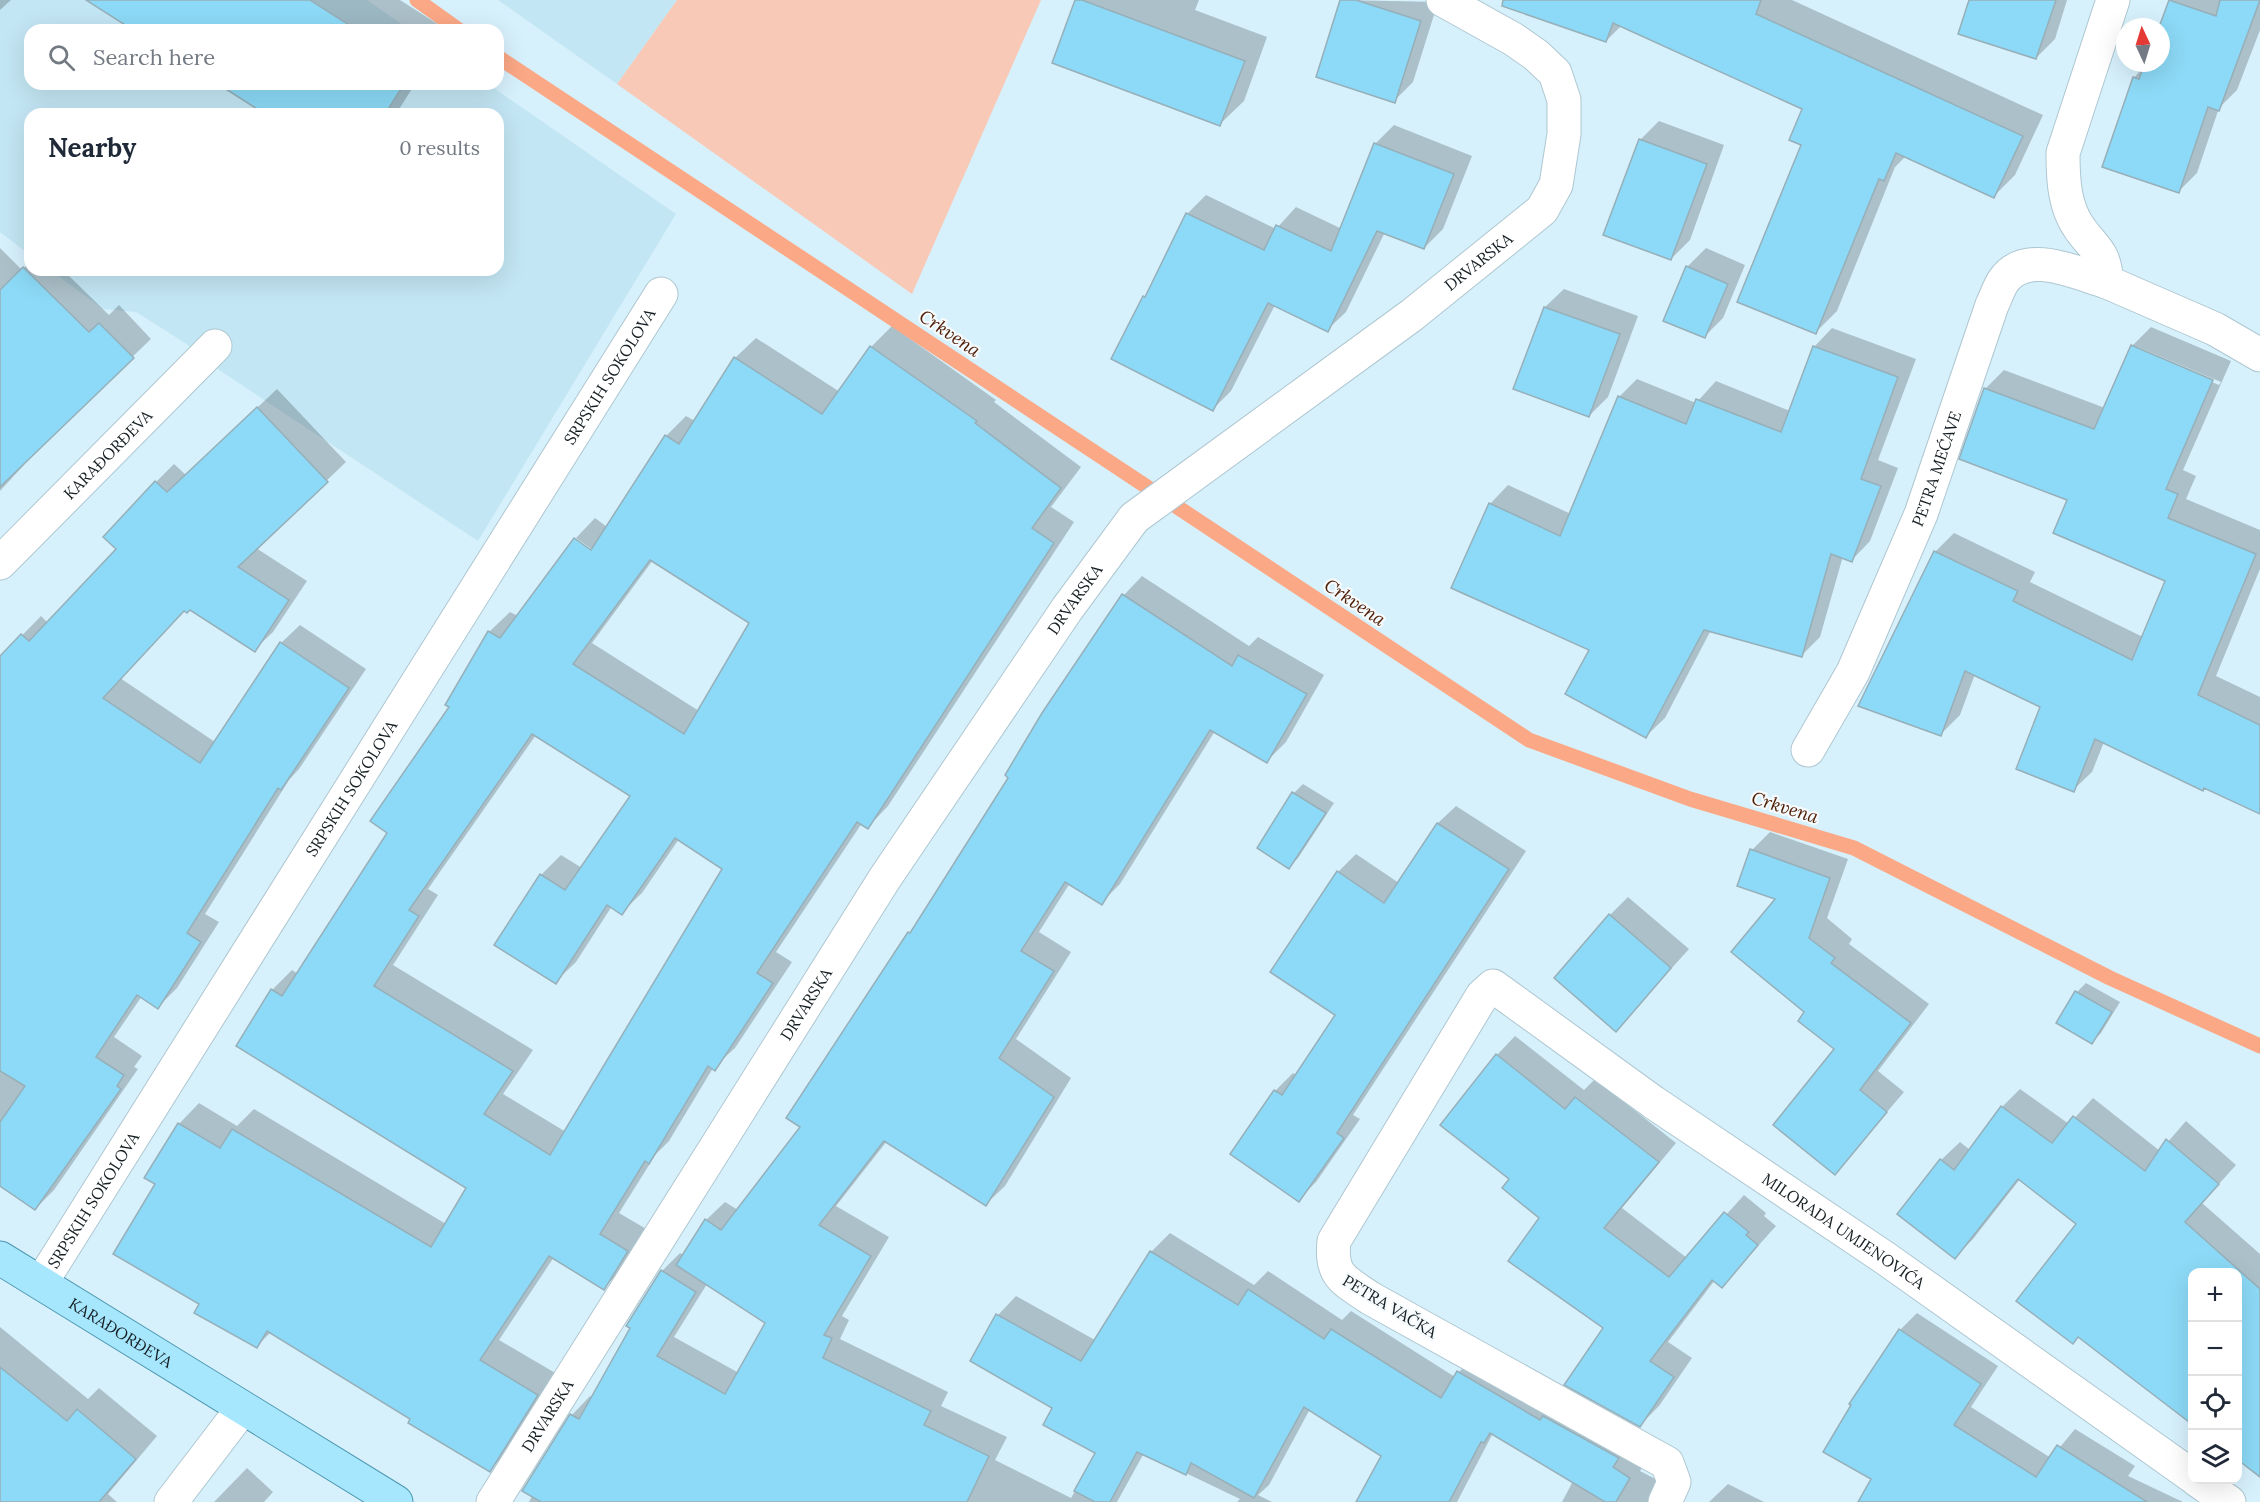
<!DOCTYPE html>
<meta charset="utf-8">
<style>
:root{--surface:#fff;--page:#f6f6f7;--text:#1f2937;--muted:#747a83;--line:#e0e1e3}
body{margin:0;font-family:Lora,serif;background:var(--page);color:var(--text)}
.controls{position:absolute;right:18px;bottom:18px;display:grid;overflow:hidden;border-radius:12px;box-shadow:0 6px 24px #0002}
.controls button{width:54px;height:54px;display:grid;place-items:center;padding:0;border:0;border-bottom:2px solid var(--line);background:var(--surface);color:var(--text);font:30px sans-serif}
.compass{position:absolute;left:2116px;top:18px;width:54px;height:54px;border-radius:50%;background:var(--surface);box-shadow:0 6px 24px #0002;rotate:356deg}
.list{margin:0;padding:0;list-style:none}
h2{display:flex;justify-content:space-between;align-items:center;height:78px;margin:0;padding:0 24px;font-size:26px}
h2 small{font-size:20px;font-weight:400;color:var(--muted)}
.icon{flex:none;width:33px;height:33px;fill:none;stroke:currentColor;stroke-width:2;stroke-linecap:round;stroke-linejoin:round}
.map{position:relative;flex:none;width:2260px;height:1502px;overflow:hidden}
.search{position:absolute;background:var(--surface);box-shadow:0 6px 24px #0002;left:24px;top:24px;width:480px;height:66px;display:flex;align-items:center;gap:15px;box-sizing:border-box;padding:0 21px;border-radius:18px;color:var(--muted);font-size:22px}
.panel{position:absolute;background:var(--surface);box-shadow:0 6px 24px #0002;left:24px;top:108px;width:480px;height:168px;border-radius:18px}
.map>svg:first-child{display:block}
</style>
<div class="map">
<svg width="2260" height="1502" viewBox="0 0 2260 1502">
<rect width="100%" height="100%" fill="#d7f1fc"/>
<g fill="#c3e6f4">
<path d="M 0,0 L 367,0 L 410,30 L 30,30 L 30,84 L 488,84 L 676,214 L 478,541 L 222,372 L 185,343 L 136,312 L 103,309 L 50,270 L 498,270 L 498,114 L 30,114 L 30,255 L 0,232 Z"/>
<path d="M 498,0 L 677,0 L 617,84 Z"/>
</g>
<path fill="#f8c9b7" d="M 677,0 L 1041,0 L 912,294 L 617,84 Z"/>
<g fill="#0003" fill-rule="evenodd">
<path d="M 0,0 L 11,0 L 0,10 Z"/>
<path d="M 89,0 L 400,0 L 447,30 L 136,30 Z"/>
<path d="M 1077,0 L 1199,0 L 1195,10 L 1267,37 L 1244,101 L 1220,124 Z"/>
<path d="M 1342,0 L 1438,2 L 1413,82 L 1394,101 Z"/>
<path d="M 1571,0 L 1792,0 L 2043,115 L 2015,175 L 1994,196 L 1906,156 L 1895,167 L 1837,311 L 1816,332 L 1803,144 L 1804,108 L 1621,26 L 1606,41 Z"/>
<path d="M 1971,0 L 2067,0 L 2055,39 L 2036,58 Z"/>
<path d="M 2171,0 L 2260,0 L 2260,30 L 2237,90 L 2219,108 L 2197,173 L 2178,192 L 2134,78 L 2146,63 L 2161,63 L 2160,27 Z"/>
<path d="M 220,84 L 415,84 L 396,114 L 267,114 Z"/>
<path d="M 1659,121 L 1724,145 L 1690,240 L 1671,259 L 1640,140 Z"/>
<path d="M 1394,125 L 1472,156 L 1443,229 L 1424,248 L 1385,232 L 1346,312 L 1327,330 L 1275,305 L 1231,391 L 1212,410 L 1144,297 L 1150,291 L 1187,214 L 1206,195 L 1276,229 L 1296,207 L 1342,229 L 1375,144 Z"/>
<path d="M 0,248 L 22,270 L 30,262 L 30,270 L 63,270 L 109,315 L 119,305 L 151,339 L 58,428 L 0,491 Z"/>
<path d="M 1706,248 L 1745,265 L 1723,318 L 1705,336 L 1687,267 Z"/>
<path d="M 1564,289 L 1638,316 L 1608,397 L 1589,416 L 1545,307 Z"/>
<path d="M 892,326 L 996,400 L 994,402 L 1081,467 L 1051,507 L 1074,522 L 888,806 L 868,827 L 862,823 L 776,952 L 792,962 L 735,1048 L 713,1068 L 669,1141 L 656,1154 L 619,1213 L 648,1230 L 624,1267 L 604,1288 L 554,1257 L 499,1340 L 557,1374 L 510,1449 L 490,1470 L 271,1332 L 257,1346 L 201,1304 L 157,1184 L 179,1124 L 199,1103 L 237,1126 L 254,1109 L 446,1224 L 468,1188 L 272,990 L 292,970 L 298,974 L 389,833 L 489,632 L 510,612 L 518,616 L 576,538 L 576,541 L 596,555 L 597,553 L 576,538 L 595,518 L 607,527 L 666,436 L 686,416 L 695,421 L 735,358 L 756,338 L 840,392 L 872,346 ZM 653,560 L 751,623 L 699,711 L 592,643 ZM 536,735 L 632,795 L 582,868 L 561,855 L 541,875 L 555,982 L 576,962 L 612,906 L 621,913 L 642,893 L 679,839 L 724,868 L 566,1132 L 503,1094 L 533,1050 L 393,965 L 438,895 L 428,889 Z"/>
<path d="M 2151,327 L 2231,361 L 2183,470 L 2196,476 L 2186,499 L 2260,530 L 2260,569 L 2216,676 L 2260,697 L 2260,812 L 2104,742 L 2092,772 L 2073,790 L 2042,707 L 1975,674 L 1960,715 L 1941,734 L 1935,552 L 1954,533 L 2035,572 L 2030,582 L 2143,637 L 2167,580 L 2069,499 L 1985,389 L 2004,370 L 2105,408 L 2132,346 ZM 2138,347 L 2221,382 L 2219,385 L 2138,350 Z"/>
<path d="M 1832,328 L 1916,359 L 1878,460 L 1898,468 L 1870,541 L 1852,560 L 1843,556 L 1820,637 L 1801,656 L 1711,630 L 1665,718 L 1646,736 L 1591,649 L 1490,504 L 1508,485 L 1571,514 L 1619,397 L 1637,379 L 1696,403 L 1716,381 L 1790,411 L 1814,347 Z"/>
<path d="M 277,389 L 346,462 L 256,548 L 307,581 L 273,632 L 254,650 L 190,608 L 185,610 L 120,678 L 215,742 L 281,643 L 300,625 L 366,669 L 299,769 L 289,780 L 205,914 L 219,922 L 177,988 L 158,1007 L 142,996 L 114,1037 L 142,1056 L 134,1067 L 138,1069 L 54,1190 L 35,1209 L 0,1185 L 0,658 L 41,616 L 48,623 L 119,549 L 156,482 L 174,464 L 186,475 Z"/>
<path d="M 1142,576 L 1249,646 L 1258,637 L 1324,675 L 1286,742 L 1267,761 L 1215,731 L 1120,884 L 1101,903 L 1070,883 L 1039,932 L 1071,952 L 1016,1039 L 1071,1078 L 1005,1186 L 986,1204 L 887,1141 L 836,1206 L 889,1237 L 842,1316 L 849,1320 L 840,1339 L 948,1392 L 941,1406 L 1007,1437 L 995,1460 L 1071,1498 L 1097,1452 L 1054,1407 L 972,1361 L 998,1315 L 1016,1296 L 1095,1340 L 1151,1252 L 1170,1233 L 1254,1285 L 1268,1271 L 1342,1320 L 1351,1311 L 1455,1377 L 1476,1353 L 1648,1459 L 1640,1471 L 1665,1484 L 1682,1502 L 1562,1502 L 1573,1481 L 1493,1433 L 1457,1502 L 1358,1502 L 1383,1455 L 1310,1409 L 1269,1485 L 1258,1495 L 1272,1502 L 1237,1502 L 1240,1499 L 1144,1453 L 1117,1502 L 529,1502 L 572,1415 L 590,1396 L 592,1398 L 662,1271 L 680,1253 L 684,1255 L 706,1220 L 725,1202 L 738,1210 L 802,1127 L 909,933 L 917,925 L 1124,595 ZM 707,1284 L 767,1322 L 739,1373 L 674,1337 Z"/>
<path d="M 1303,784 L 1334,803 L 1298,858 L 1289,867 L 1259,847 L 1294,793 Z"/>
<path d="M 1456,806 L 1526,851 L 1353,1115 L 1360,1119 L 1316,1182 L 1298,1200 L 1275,1091 L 1293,1073 L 1296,1075 L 1337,1014 L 1338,872 L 1356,854 L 1399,883 L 1438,823 Z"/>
<path d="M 1770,832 L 1848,859 L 1827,918 L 1852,939 L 1849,944 L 1929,1004 L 1878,1071 L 1904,1092 L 1835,1173 L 1837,1049 L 1806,1012 L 1777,899 L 1752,850 Z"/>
<path d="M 1628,897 L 1689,949 L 1616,1030 L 1610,915 Z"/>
<path d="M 2086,983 L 2120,1002 L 2101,1033 L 2092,1042 L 2058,1023 L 2077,992 Z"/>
<path d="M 1515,1036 L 1584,1090 L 1595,1079 L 1676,1143 L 1622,1208 L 1687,1258 L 1744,1195 L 1766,1213 L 1764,1216 L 1776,1226 L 1722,1286 L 1715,1280 L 1668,1342 L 1692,1358 L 1659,1406 L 1640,1425 L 1605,1328 L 1541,1218 L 1511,1179 L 1497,1055 Z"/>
<path d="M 2020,1089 L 2069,1124 L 2093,1098 L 2160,1151 L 2186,1121 L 2236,1165 L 2202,1203 L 2260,1254 L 2260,1475 L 2238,1458 L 2238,1272 L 2192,1272 L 2079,1223 L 2020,1179 L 1973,1239 L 1955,1257 L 1900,1213 L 1941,1160 L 1960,1142 L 1970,1150 L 2002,1107 Z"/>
<path d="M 1917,1313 L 1998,1366 L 1971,1407 L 2051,1458 L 2075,1429 L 2135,1466 L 2128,1476 L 2183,1502 L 1912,1502 L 1900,1330 Z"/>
<path d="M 0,1327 L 88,1399 L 99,1388 L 157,1436 L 108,1494 L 117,1502 L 0,1502 Z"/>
<path d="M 247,1468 L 273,1492 L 264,1502 L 214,1502 Z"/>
<path d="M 1728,1484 L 1764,1502 L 1709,1502 Z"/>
</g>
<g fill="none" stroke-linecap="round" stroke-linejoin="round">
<g stroke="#fba886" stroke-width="15">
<path d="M 417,0 L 459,30"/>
<path d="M 498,57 L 1529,740 L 1690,799 L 1854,848 L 2110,978 L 2260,1046"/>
</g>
</g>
<g fill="#8cdaf7" stroke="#96afb9" stroke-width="1.5" fill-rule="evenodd">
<path d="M 86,0 L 310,0 L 357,30 L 133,30 Z"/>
<path d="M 1075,0 L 1082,0 L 1245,61 L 1220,126 L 1052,63 Z"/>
<path d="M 1340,0 L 1356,0 L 1421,21 L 1395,103 L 1316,77 Z"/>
<path d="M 1503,0 L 1761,0 L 1756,14 L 2023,136 L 1994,198 L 1896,153 L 1884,181 L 1879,179 L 1816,334 L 1737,302 L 1801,145 L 1789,140 L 1802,109 L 1613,23 L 1606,42 L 1502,6 Z"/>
<path d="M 1969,0 L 2056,0 L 2036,59 L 1958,34 Z"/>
<path d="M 2169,0 L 2216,16 L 2220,0 L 2260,0 L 2219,111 L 2208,107 L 2179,193 L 2102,167 L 2133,77 L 2139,79 L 2145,63 L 2161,63 L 2161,27 L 2159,27 Z"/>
<path d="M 218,84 L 404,84 L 385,114 L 265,114 Z"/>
<path d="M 1639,139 L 1707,164 L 1671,260 L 1603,235 Z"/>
<path d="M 1374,143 L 1454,174 L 1424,249 L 1377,231 L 1328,332 L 1268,303 L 1213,411 L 1111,359 L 1143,296 L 1145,297 L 1186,213 L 1264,250 L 1276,225 L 1331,251 Z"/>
<path d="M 1686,266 L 1728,284 L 1705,338 L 1663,321 Z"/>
<path d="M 23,267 L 89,332 L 99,323 L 134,358 L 0,487 L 0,290 Z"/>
<path d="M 1544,307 L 1620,334 L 1589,417 L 1513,389 Z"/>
<path d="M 2131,345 L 2213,380 L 2166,489 L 2178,494 L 2168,518 L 2256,554 L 2198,695 L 2260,725 L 2260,814 L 2204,788 L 2203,791 L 2095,739 L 2074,792 L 2016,769 L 2040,707 L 1965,671 L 1941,736 L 1858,706 L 1934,551 L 2018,591 L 2013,601 L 2132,660 L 2165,581 L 2053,533 L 2067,500 L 1959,459 L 1984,388 L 2094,429 Z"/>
<path d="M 870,346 L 977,421 L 975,423 L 1061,488 L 1032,528 L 1054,543 L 868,829 L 857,822 L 757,973 L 773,983 L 715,1071 L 708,1066 L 649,1164 L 645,1161 L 600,1234 L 628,1251 L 604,1290 L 549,1256 L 480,1360 L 538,1395 L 490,1472 L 408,1423 L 410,1419 L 267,1331 L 257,1348 L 194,1313 L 199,1304 L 113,1254 L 155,1184 L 144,1178 L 178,1123 L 220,1148 L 232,1129 L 431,1247 L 466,1188 L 236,1046 L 271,989 L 282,996 L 387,833 L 370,821 L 449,707 L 445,705 L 488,631 L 500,638 L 574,538 L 591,550 L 665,435 L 679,444 L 734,357 L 822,414 ZM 650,560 L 749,623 L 684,734 L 573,664 ZM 532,734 L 630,796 L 565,890 L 540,874 L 494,945 L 556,984 L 607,905 L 622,915 L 675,838 L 722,869 L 550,1155 L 484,1114 L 513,1071 L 374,986 L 419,916 L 409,910 Z"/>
<path d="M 1813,346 L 1898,377 L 1861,479 L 1881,486 L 1852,562 L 1831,554 L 1802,657 L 1704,630 L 1646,738 L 1565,694 L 1589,650 L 1451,588 L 1489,503 L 1560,536 L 1618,396 L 1686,424 L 1696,399 L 1781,432 Z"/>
<path d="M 257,407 L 328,482 L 238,567 L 289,600 L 255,652 L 190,610 L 187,613 L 184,611 L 103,698 L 200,763 L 280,642 L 349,688 L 281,790 L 278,788 L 187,933 L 201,942 L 158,1009 L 137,995 L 96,1057 L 124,1075 L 117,1086 L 121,1089 L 35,1210 L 0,1186 L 0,1122 L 25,1086 L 0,1071 L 0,656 L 21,634 L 29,641 L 116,549 L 103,537 L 155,481 L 167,492 Z"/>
<path d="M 1122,594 L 1232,666 L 1238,655 L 1307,694 L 1267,763 L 1210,730 L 1102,905 L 1065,882 L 1021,951 L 1054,971 L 999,1058 L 1054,1097 L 986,1206 L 884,1141 L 819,1225 L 871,1256 L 824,1335 L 832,1338 L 823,1358 L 931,1411 L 924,1425 L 989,1456 L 967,1502 L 541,1502 L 522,1491 L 570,1414 L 579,1419 L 630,1328 L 626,1326 L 661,1270 L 696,1292 L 657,1356 L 725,1394 L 765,1323 L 676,1265 L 705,1219 L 721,1230 L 800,1127 L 786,1118 L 908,932 L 910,933 L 1008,778 L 1005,775 L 1042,713 Z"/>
<path d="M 1292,792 L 1326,813 L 1289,869 L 1257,848 Z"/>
<path d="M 1437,823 L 1509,869 L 1337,1133 L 1344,1138 L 1299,1202 L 1230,1154 L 1274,1090 L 1282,1095 L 1335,1015 L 1270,972 L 1337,871 L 1384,903 Z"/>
<path d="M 1750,849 L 1830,878 L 1809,938 L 1835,958 L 1831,963 L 1911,1023 L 1860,1090 L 1887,1112 L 1835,1175 L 1773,1125 L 1834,1049 L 1798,1021 L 1804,1012 L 1731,952 L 1775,899 L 1737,886 Z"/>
<path d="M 1609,914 L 1671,968 L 1616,1032 L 1554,978 Z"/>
<path d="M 2075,991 L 2112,1012 L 2092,1044 L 2056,1023 Z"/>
<path d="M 1496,1054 L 1565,1109 L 1575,1097 L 1659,1162 L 1604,1228 L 1669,1277 L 1724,1212 L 1749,1232 L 1746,1235 L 1758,1245 L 1722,1288 L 1712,1280 L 1650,1361 L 1674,1377 L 1640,1427 L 1564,1385 L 1603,1328 L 1508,1261 L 1539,1218 L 1502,1188 L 1509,1179 L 1440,1125 Z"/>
<path d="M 2001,1106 L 2052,1143 L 2073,1116 L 2145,1171 L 2166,1139 L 2219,1184 L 2185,1222 L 2260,1289 L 2260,1477 L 2238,1460 L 2238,1272 L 2193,1272 L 2193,1425 L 2078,1337 L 2073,1344 L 2016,1301 L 2076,1224 L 2018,1179 L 1955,1259 L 1897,1214 L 1940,1159 L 1954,1170 Z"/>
<path d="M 1150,1251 L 1238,1305 L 1248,1289 L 1324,1339 L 1331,1329 L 1441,1398 L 1457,1371 L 1540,1420 L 1543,1416 L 1619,1458 L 1613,1467 L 1630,1478 L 1616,1502 L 1605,1502 L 1490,1433 L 1484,1443 L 1481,1442 L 1449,1502 L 1356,1502 L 1381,1456 L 1304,1407 L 1254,1498 L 1191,1463 L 1186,1475 L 1137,1452 L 1110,1502 L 1095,1502 L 1074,1491 L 1095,1453 L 1043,1425 L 1052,1408 L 970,1361 L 996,1314 L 1081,1361 Z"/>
<path d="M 1899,1329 L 1981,1384 L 1954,1425 L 2036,1477 L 2057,1445 L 2147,1502 L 1858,1502 L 1871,1479 L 1823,1452 L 1851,1405 L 1849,1404 Z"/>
<path d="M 0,1367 L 67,1421 L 77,1409 L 136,1459 L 99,1502 L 0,1502 Z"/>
</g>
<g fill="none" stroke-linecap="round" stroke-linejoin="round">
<defs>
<g id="street">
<path d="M 2113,0 L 2063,153 C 2063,179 2064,207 2080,229 C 2097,252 2104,251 2107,282 L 2215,329 L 2260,355"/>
<path id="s1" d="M 0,563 L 215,346"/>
<path id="s2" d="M 1808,750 L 1853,672 L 1921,514 L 1992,305 C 1996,297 1999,287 2004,280 C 2027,248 2078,274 2107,282"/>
<path id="s3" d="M 41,1283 L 661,294"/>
<path d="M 2197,1480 L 2229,1502"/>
<path d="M 171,1502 L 242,1409"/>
<path id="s4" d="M 493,1502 L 885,878 L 1067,609 L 1134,518 L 1412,315 L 1542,210 L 1556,185 L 1564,134 L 1564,100 L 1555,73 L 1536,55 L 1513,39 L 1443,0"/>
<path id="s5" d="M 1665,1502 L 1674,1482 L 1667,1463 L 1370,1298 C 1344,1280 1330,1276 1334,1241 L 1482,996 L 1493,986 L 1653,1102 L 1885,1258 L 2192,1476"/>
</g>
<g id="primary">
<path id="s6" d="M 0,1258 L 396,1502"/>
</g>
</defs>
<use href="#street" stroke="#aec7d1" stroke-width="35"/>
<use href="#primary" stroke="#4d96b0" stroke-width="35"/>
<use href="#street" stroke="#fff" stroke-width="33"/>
<use href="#primary" stroke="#a6e7fe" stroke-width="33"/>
</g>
<g text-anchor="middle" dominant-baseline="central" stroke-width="4.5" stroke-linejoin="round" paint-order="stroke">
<g font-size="16" fill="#151e22" stroke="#f5fafc">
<text stroke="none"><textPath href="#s4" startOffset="1604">DRVARSKA</textPath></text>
<text stroke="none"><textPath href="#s3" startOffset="1070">SRPSKIH SOKOLOVA</textPath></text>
<text stroke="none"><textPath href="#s1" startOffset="153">KARAĐORĐEVA</textPath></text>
<text stroke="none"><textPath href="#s2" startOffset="310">PETRA MEĆAVE</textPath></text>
<text stroke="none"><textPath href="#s4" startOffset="1074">DRVARSKA</textPath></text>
<text stroke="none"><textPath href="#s3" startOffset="584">SRPSKIH SOKOLOVA</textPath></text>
<text stroke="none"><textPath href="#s4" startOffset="588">DRVARSKA</textPath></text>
<text stroke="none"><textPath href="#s3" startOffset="98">SRPSKIH SOKOLOVA</textPath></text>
<text stroke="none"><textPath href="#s5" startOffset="1184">MILORADA UMJENOVIĆA</textPath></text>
<text transform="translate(1390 1306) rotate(31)">PETRA VAČKA</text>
<text stroke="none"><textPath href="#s6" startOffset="142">KARAĐORĐEVA</textPath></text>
<text stroke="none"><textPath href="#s4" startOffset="102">DRVARSKA</textPath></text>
</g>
<g font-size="18" font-style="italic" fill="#4f1d04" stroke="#f5fafc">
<text transform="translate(950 333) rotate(34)">Crkvena</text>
<text transform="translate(1355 602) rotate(34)">Crkvena</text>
<text transform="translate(1785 807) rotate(17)">Crkvena</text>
</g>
</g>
</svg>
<div class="controls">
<button>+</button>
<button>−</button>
<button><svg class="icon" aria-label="locate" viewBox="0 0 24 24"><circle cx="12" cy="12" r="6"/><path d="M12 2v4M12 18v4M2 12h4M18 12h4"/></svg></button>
<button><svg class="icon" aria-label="layers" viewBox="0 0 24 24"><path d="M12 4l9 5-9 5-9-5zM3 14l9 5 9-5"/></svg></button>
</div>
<svg class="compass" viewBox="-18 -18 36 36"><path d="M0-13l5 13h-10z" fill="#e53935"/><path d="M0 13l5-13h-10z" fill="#747a83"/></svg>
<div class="search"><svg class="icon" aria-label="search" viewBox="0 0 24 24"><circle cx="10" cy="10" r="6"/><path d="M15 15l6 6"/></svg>Search here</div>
<section class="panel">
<h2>Nearby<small>0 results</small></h2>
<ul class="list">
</ul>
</section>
</div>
